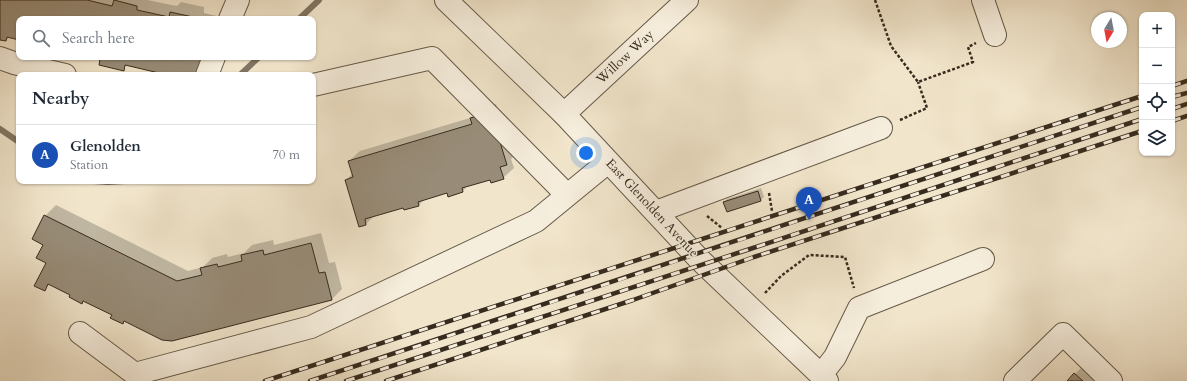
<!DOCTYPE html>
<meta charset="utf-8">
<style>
:root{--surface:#fff;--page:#f6f6f7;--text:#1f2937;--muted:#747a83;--line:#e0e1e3;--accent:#8f2418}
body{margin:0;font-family:Cardo,serif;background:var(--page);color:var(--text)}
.controls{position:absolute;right:12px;top:12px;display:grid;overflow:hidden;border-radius:8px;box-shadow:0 1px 3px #0004}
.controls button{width:36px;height:36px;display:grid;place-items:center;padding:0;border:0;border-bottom:1px solid var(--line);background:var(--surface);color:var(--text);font:20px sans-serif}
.compass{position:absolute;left:1091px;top:12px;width:36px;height:36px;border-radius:50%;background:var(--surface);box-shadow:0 1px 3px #0004;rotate:190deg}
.you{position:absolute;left:586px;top:153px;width:14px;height:14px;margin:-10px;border:3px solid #fff;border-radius:50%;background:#1a73e8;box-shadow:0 0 0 6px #1a73e833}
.badge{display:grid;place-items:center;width:26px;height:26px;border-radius:50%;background:var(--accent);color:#fff;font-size:13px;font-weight:700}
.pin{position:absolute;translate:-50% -33px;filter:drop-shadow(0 1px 2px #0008)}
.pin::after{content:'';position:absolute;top:21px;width:14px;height:12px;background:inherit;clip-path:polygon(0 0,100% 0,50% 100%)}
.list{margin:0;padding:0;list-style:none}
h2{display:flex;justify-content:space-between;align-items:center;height:52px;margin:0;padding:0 16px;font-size:17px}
h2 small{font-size:13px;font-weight:400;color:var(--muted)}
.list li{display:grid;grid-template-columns:26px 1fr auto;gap:12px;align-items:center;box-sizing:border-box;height:60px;padding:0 16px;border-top:1px solid var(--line)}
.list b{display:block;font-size:15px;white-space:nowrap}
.list p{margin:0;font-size:13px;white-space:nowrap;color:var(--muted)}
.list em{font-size:13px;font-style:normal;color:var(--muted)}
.icon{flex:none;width:22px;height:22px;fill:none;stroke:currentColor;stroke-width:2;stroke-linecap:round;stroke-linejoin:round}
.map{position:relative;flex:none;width:1187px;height:381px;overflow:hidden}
.search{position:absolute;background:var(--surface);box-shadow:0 1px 3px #0004;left:16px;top:16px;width:300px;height:44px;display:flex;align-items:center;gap:10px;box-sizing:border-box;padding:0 14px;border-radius:8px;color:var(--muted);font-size:15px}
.panel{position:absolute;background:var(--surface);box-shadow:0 1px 3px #0004;left:16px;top:72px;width:300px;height:112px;border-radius:8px}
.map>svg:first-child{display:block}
</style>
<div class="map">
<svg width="1187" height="381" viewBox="0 0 1187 381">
<rect width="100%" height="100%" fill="#f1e5cb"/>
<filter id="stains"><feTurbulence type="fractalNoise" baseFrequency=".005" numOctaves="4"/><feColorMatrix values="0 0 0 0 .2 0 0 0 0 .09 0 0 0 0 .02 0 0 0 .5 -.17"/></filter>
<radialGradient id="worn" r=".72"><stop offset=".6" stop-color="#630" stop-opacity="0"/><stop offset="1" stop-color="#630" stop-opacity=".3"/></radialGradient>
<g fill="#0003">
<path d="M 0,0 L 147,0 L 177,6 L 181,2 L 204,7 L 204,13 L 221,17 L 220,19 L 19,19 L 19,39 L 9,37 L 6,40 L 0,39 Z"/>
<path d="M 496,104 L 500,118 L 505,116 L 517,153 L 511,159 L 514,168 L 503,178 L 491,179 L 468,185 L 463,191 L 448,192 L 425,199 L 419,205 L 405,209 L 404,206 L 375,215 L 366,224 L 360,226 L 346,180 L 353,173 L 349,161 L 360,151 L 473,117 L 482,108 Z"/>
<path d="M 761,188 L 764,197 L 761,200 L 727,211 L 724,202 L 727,199 Z"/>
<path d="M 56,205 L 188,271 L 203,267 L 212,258 L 227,254 L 228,257 L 244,253 L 252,245 L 273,240 L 274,245 L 321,233 L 329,263 L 335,262 L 342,289 L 331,300 L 125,321 L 123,322 L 113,314 L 84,300 L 82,302 L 71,294 L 50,284 L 44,289 L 47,262 L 44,244 L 45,216 Z"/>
<path d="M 1086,363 L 1104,381 L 1068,381 Z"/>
</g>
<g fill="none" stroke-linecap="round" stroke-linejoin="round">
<g stroke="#817562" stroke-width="6">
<path d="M 299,19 L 319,0"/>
<path d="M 240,75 L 259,57"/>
<path d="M 0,129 L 19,142"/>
<path d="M 94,181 L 108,182 L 125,181"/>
</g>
</g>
<g fill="#988c78" stroke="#372b1e">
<path d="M 0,0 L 87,0 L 112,6 L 114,0 L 137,6 L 137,10 L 169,17 L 170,12 L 193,17 L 194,19 L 19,19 L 19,40 L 7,37 L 6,41 L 0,40 Z"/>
<path d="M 91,57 L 210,57 L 202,75 L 158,75 L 159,73 L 125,65 L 124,71 L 99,65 L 100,59 Z"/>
<path d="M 486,114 L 495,126 L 507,165 L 500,167 L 504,179 L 491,183 L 490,180 L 462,188 L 463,192 L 448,197 L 447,193 L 418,202 L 419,206 L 404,210 L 403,208 L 365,219 L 366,225 L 359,227 L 345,180 L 353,177 L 348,161 L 472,124 L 470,118 Z"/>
<path d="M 758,191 L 761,201 L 727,212 L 723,202 Z"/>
<path d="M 44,215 L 177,281 L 202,275 L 200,268 L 217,264 L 218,267 L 242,261 L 241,255 L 263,250 L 264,255 L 311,243 L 319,273 L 325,272 L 332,300 L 172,341 L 162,340 L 124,321 L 123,324 L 110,318 L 112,315 L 83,301 L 82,304 L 69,297 L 70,295 L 48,284 L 45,291 L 34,286 L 46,263 L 36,258 L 43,245 L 32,239 Z"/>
<path d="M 1074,373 L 1083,381 L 1067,381 Z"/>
</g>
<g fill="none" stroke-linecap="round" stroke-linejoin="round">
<defs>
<g id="minor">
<path d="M 446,0 L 564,114 L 699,259 L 827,381"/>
<path d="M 983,0 L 995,35"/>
<path d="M 230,19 L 238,0"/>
<path d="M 0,58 L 14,63 L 65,75"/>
<path d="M 207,75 L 214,57"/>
<path d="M 313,85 L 432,58 L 567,195"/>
<path d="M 564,114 L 687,0"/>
<path d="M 656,212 L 881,128"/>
<path d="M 80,333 L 135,374 L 311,327 L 536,221 L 608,162"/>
<path d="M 821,375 L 835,357 L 859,308 L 983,259"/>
<path d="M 1015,381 L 1063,334 L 1111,381"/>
</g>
</defs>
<use href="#minor" stroke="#665a49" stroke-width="24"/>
<g stroke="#372b1e" stroke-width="2.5" stroke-dasharray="3 2" stroke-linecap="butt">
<path d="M 875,0 L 891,46 L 918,82 L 973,62 L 968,47 L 976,43"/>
<path d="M 900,120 L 927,108 L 918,82"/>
<path d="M 769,193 L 772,211"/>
<path d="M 707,216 L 722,228"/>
<path d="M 765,293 L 781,276 L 809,255 L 845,257 L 854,288"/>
</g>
<use href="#minor" stroke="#f6eedd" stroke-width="22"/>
<defs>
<g id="rail">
<path d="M 1172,86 L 1187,81"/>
<path d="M 1172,97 L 1187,93"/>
<path d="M 1172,109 L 1187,104"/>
<path d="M 1172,121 L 1187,116"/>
<path d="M 265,381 L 1142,96"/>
<path d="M 310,381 C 588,291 865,198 1142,107"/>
<path d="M 346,381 L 750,249 L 1142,119"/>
<path d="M 386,381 L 633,300 L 754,257 L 1142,131"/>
</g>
</defs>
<use href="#rail" stroke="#372b1e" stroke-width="4.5"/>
<use href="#rail" stroke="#f6eedd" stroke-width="3" stroke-dasharray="9" stroke-linecap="butt"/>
</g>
<g text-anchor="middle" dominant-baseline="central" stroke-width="3" stroke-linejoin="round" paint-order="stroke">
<g font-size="13" fill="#372b1e" stroke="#f6eedd">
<text transform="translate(625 57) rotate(-43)">Willow Way</text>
<text transform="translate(652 208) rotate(47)">East Glenolden Avenue</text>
</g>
</g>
<rect width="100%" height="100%" filter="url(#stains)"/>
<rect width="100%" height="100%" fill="url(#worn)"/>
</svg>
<div class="controls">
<button>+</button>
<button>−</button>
<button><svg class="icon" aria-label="locate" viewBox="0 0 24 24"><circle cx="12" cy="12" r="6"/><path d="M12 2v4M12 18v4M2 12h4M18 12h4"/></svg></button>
<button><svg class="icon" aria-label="layers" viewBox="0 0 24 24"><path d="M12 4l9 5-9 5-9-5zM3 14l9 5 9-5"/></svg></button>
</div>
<svg class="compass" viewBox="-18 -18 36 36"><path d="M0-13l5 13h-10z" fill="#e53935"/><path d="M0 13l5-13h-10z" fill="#747a83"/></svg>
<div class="you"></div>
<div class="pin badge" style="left:809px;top:220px;background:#1a4fb4">A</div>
<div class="search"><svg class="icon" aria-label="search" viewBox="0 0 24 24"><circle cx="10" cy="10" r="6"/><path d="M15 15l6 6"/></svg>Search here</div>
<section class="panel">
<h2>Nearby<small></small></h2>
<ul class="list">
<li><span class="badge" style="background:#1a4fb4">A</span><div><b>Glenolden</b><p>Station</p></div><em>70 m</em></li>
</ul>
</section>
</div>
